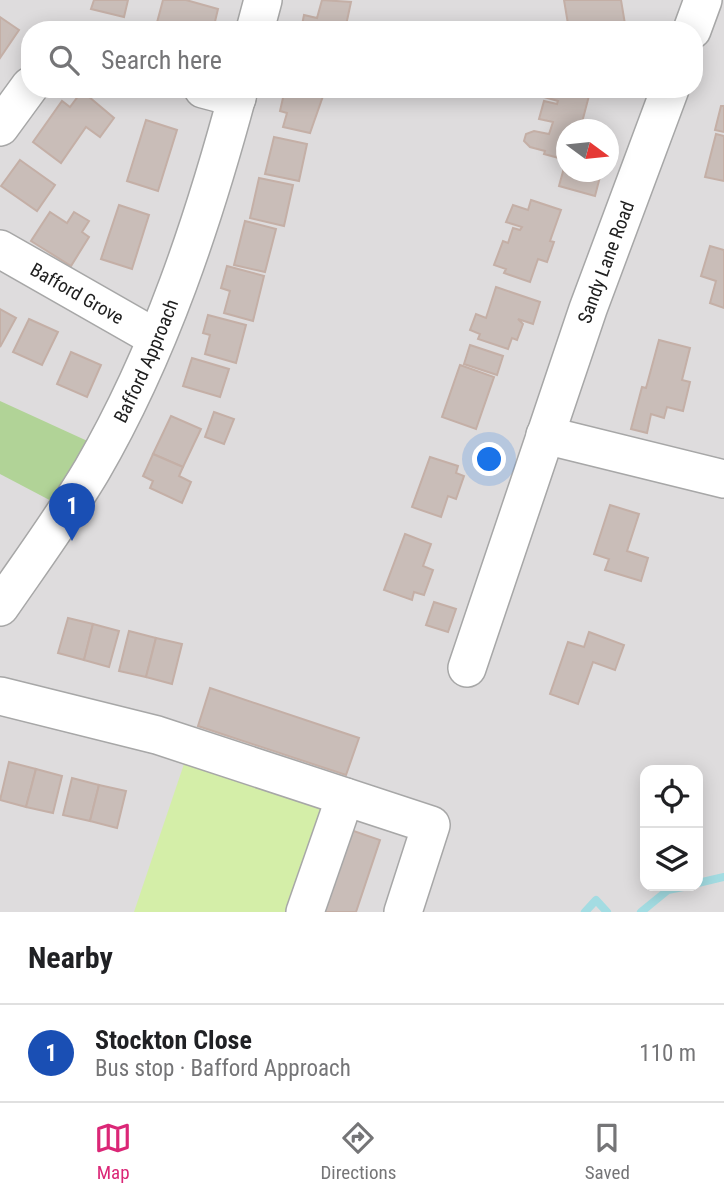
<!DOCTYPE html>
<meta charset="utf-8">
<style>
:root{--surface:#fff;--page:#f6f6f6;--text:#202124;--muted:#757577;--line:#e0e0e0;--accent:#db2777}
body{margin:0;font-family:"Roboto Condensed",sans-serif;background:var(--page);color:var(--text)}
.controls{position:absolute;right:21px;bottom:21px;display:grid;overflow:hidden;border-radius:14px;box-shadow:0 4px 18px #0003}
.controls button{width:63px;height:63px;display:grid;place-items:center;padding:0;border:0;border-bottom:2px solid var(--line);background:var(--surface);color:var(--text);font:35px sans-serif}
.compass{position:absolute;left:556px;top:119px;width:63px;height:63px;border-radius:50%;background:var(--surface);box-shadow:0 4px 18px #0003;rotate:105deg}
.you{position:absolute;left:490px;top:460px;width:24px;height:24px;margin:-18px;border:5px solid #fff;border-radius:50%;background:#1a73e8;box-shadow:0 0 0 10px #1a73e833}
.badge{display:grid;place-items:center;width:46px;height:46px;border-radius:50%;background:var(--accent);color:#fff;font-size:23px;font-weight:700}
.pin{position:absolute;translate:-50% -58px;filter:drop-shadow(0 2px 4px #0008)}
.pin::after{content:'';position:absolute;top:37px;width:24px;height:21px;background:inherit;clip-path:polygon(0 0,100% 0,50% 100%)}
.list{margin:0;padding:0;list-style:none}
h2{display:flex;justify-content:space-between;align-items:center;height:91px;margin:0;padding:0 28px;font-size:30px}
h2 small{font-size:23px;font-weight:400;color:var(--muted)}
.list li{display:grid;grid-template-columns:46px 1fr auto;gap:21px;align-items:center;box-sizing:border-box;height:98px;padding:0 28px;border-top:2px solid var(--line)}
.list b{display:block;font-size:26px;white-space:nowrap}
.list p{margin:0;font-size:23px;white-space:nowrap;color:var(--muted)}
.list em{font-size:23px;font-style:normal;color:var(--muted)}
.icon{flex:none;width:38px;height:38px;fill:none;stroke:currentColor;stroke-width:2;stroke-linecap:round;stroke-linejoin:round}
.map{position:relative;flex:none;width:724px;height:912px;overflow:hidden}
.search{position:absolute;background:var(--surface);box-shadow:0 4px 18px #0003;left:21px;right:21px;top:21px;height:77px;display:flex;align-items:center;gap:18px;box-sizing:border-box;padding:0 24px;border-radius:28px;color:var(--muted);font-size:26px}
.sheet{height:189px;background:var(--surface)}
nav{display:flex;justify-content:space-around;align-items:center;box-sizing:border-box;height:98px;border-top:2px solid var(--line);background:var(--surface);font-size:19px;color:var(--muted)}
nav a{display:grid;justify-items:center;gap:4px}
nav .on{color:var(--accent)}
.map>svg:first-child{display:block}
</style>
<div class="map">
<svg width="724" height="912" viewBox="0 0 724 912">
<rect width="100%" height="100%" fill="#f1ebe5"/>
<path fill="#dedcdd" fill-rule="evenodd" d="M 0,0 L 724,0 L 724,912 L 0,912 ZM 30,30 L 694,30 L 694,89 L 30,89 ZM 566,130 L 608,130 L 608,172 L 566,172 ZM 645,770 L 698,770 L 698,886 L 645,886 Z"/>
<path fill="#d4eea8" d="M 185,761 L 334,811 L 300,912 L 134,912 Z"/>
<path fill="#b1d397" d="M 0,401 L 94,444 L 59,505 L 0,474 Z"/>
<g fill="none" stroke-linecap="round" stroke-linejoin="round">
<g stroke="#a3dce2" stroke-width="8">
<path d="M 698,883 L 724,877"/>
<path d="M 585,912 L 596,900 L 607,912"/>
<path d="M 641,912 L 668,890 L 688,886"/>
</g>
</g>
<g fill="#c9bdb8" stroke="#c4afa6" stroke-width="2">
<path d="M 94,0 L 128,0 L 124,17 L 91,9 Z"/>
<path d="M 163,0 L 186,0 L 218,9 L 213,30 L 155,30 Z"/>
<path d="M 322,0 L 351,2 L 345,30 L 301,30 L 304,15 L 317,18 Z"/>
<path d="M 564,0 L 621,0 L 626,30 L 601,30 L 600,25 L 599,30 L 569,30 Z"/>
<path d="M 0,17 L 19,30 L 0,58 Z"/>
<path d="M 285,89 L 323,96 L 310,133 L 283,127 L 287,113 L 280,111 Z"/>
<path d="M 546,89 L 590,92 L 580,130 L 566,130 L 566,160 L 544,154 L 545,151 L 530,147 L 524,141 L 526,134 L 534,131 L 549,134 L 553,122 L 539,119 L 544,101 L 557,104 L 558,101 L 544,97 Z"/>
<path d="M 82,91 L 114,118 L 100,137 L 86,127 L 61,163 L 33,142 L 62,101 L 70,107 Z"/>
<path d="M 721,106 L 724,106 L 724,132 L 715,130 Z"/>
<path d="M 146,120 L 177,130 L 158,191 L 127,181 Z"/>
<path d="M 716,134 L 724,136 L 724,181 L 705,177 Z"/>
<path d="M 274,137 L 307,144 L 299,181 L 265,174 Z"/>
<path d="M 20,160 L 55,185 L 37,211 L 1,186 Z"/>
<path d="M 565,164 L 566,172 L 601,173 L 595,196 L 559,186 Z"/>
<path d="M 259,178 L 293,185 L 284,226 L 250,218 Z"/>
<path d="M 531,200 L 561,210 L 550,241 L 554,242 L 547,262 L 538,259 L 530,282 L 504,273 L 506,269 L 494,265 L 503,241 L 508,243 L 513,228 L 520,230 L 522,227 L 506,222 L 513,205 L 528,210 Z"/>
<path d="M 119,205 L 149,215 L 132,269 L 101,259 Z"/>
<path d="M 50,212 L 67,223 L 74,212 L 89,221 L 82,232 L 89,237 L 71,266 L 31,241 Z"/>
<path d="M 245,221 L 276,229 L 265,272 L 234,265 Z"/>
<path d="M 710,246 L 724,250 L 724,308 L 710,303 L 716,281 L 701,276 Z"/>
<path d="M 227,266 L 264,276 L 253,321 L 224,313 L 230,291 L 221,288 Z"/>
<path d="M 496,287 L 540,302 L 533,324 L 518,319 L 523,324 L 517,340 L 512,338 L 508,349 L 478,339 L 480,334 L 470,330 L 476,314 L 486,318 Z"/>
<path d="M 0,309 L 16,318 L 0,347 Z"/>
<path d="M 208,315 L 246,325 L 236,363 L 205,354 L 210,335 L 203,333 Z"/>
<path d="M 29,319 L 58,332 L 42,365 L 13,352 Z"/>
<path d="M 659,340 L 690,348 L 682,380 L 690,382 L 683,411 L 667,407 L 664,418 L 651,414 L 647,433 L 631,429 L 642,387 L 646,388 Z"/>
<path d="M 470,345 L 503,356 L 497,375 L 464,364 Z"/>
<path d="M 71,352 L 101,365 L 87,397 L 57,384 Z"/>
<path d="M 192,358 L 229,369 L 220,397 L 183,386 Z"/>
<path d="M 460,365 L 494,377 L 476,429 L 442,417 Z"/>
<path d="M 214,412 L 234,419 L 224,444 L 205,437 Z"/>
<path d="M 171,416 L 201,429 L 183,467 L 153,454 Z"/>
<path d="M 153,454 L 183,467 L 179,476 L 191,482 L 182,503 L 150,488 L 153,481 L 143,476 Z"/>
<path d="M 430,457 L 458,466 L 456,473 L 464,476 L 456,499 L 448,496 L 441,517 L 412,507 Z"/>
<path d="M 610,505 L 639,514 L 627,551 L 648,558 L 641,581 L 605,570 L 609,559 L 594,554 Z"/>
<path d="M 405,534 L 431,544 L 423,566 L 433,570 L 424,595 L 414,592 L 412,600 L 384,590 Z"/>
<path d="M 434,602 L 456,609 L 448,632 L 426,625 Z"/>
<path d="M 68,618 L 93,624 L 84,660 L 58,653 Z"/>
<path d="M 93,624 L 119,631 L 109,667 L 84,660 Z"/>
<path d="M 129,631 L 156,638 L 146,677 L 119,671 Z"/>
<path d="M 589,632 L 624,645 L 615,670 L 593,662 L 578,704 L 550,694 L 568,642 L 584,647 Z"/>
<path d="M 156,638 L 182,644 L 172,684 L 146,677 Z"/>
<path d="M 210,688 L 359,738 L 346,775 L 198,726 Z"/>
<path d="M 9,762 L 36,769 L 26,807 L 0,800 Z"/>
<path d="M 36,769 L 62,776 L 53,813 L 26,807 Z"/>
<path d="M 72,778 L 99,785 L 90,821 L 63,815 Z"/>
<path d="M 99,785 L 126,791 L 117,828 L 90,821 Z"/>
<path d="M 342,827 L 380,840 L 356,912 L 313,912 Z"/>
</g>
<g fill="none" stroke-linecap="round" stroke-linejoin="round">
<defs>
<g id="minor">
<path d="M 255,30 L 263,0"/>
<path d="M 692,30 L 703,0"/>
<path d="M 203,89 L 237,98"/>
<path d="M 0,127 L 30,86"/>
<path id="s1" d="M 0,249 L 156,338"/>
<path d="M 545,435 L 724,479"/>
<path id="s2" d="M 0,607 C 31,562 64,517 92,470 C 160,353 204,220 239,89"/>
<path id="s3" d="M 467,668 L 588,309 L 670,89"/>
<path d="M 0,696 L 157,735 L 431,825 L 403,912"/>
<path d="M 305,912 L 345,797"/>
</g>
</defs>
<use href="#minor" stroke="#a7a7a7" stroke-width="40"/>
<use href="#minor" stroke="#fff" stroke-width="37"/>
</g>
<g text-anchor="middle" dominant-baseline="central" stroke-width="6" stroke-linejoin="round" paint-order="stroke">
<g font-size="19" fill="#202020" stroke="#fff">
<text stroke="none"><textPath href="#s3" startOffset="429">Sandy Lane Road</textPath></text>
<text stroke="none"><textPath href="#s1" startOffset="89">Bafford Grove</textPath></text>
<text stroke="none"><textPath href="#s2" startOffset="287">Bafford Approach</textPath></text>
</g>
</g>
</svg>
<div class="controls">
<button><svg class="icon" aria-label="locate" viewBox="0 0 24 24"><circle cx="12" cy="12" r="6"/><path d="M12 2v4M12 18v4M2 12h4M18 12h4"/></svg></button>
<button><svg class="icon" aria-label="layers" viewBox="0 0 24 24"><path d="M12 4l9 5-9 5-9-5zM3 14l9 5 9-5"/></svg></button>
</div>
<svg class="compass" viewBox="-18 -18 36 36"><path d="M0-13l5 13h-10z" fill="#e53935"/><path d="M0 13l5-13h-10z" fill="#757577"/></svg>
<div class="you"></div>
<div class="pin badge" style="left:72px;top:541px;background:#1a4fb4">1</div>
<div class="search"><svg class="icon" aria-label="search" viewBox="0 0 24 24"><circle cx="10" cy="10" r="6"/><path d="M15 15l6 6"/></svg>Search here</div>
</div>
<section class="sheet">
<h2>Nearby<small></small></h2>
<ul class="list">
<li><span class="badge" style="background:#1a4fb4">1</span><div><b>Stockton Close</b><p>Bus stop · Bafford Approach</p></div><em>110 m</em></li>
</ul>
</section>
<nav>
<a class="on"><svg class="icon" aria-label="map" viewBox="0 0 24 24"><path d="M3 6l6-2 6 2 6-2v14l-6 2-6-2-6 2zM9 4v14M15 6v14"/></svg>Map</a>
<a><svg class="icon" aria-label="directions" viewBox="0 0 24 24"><path d="M12 3l9 9-9 9-9-9zM9 14v-3h6M13 9l2 2-2 2"/></svg>Directions</a>
<a><svg class="icon" aria-label="saved" viewBox="0 0 24 24"><path d="M7 4h10v16l-5-4-5 4z"/></svg>Saved</a>
</nav>
